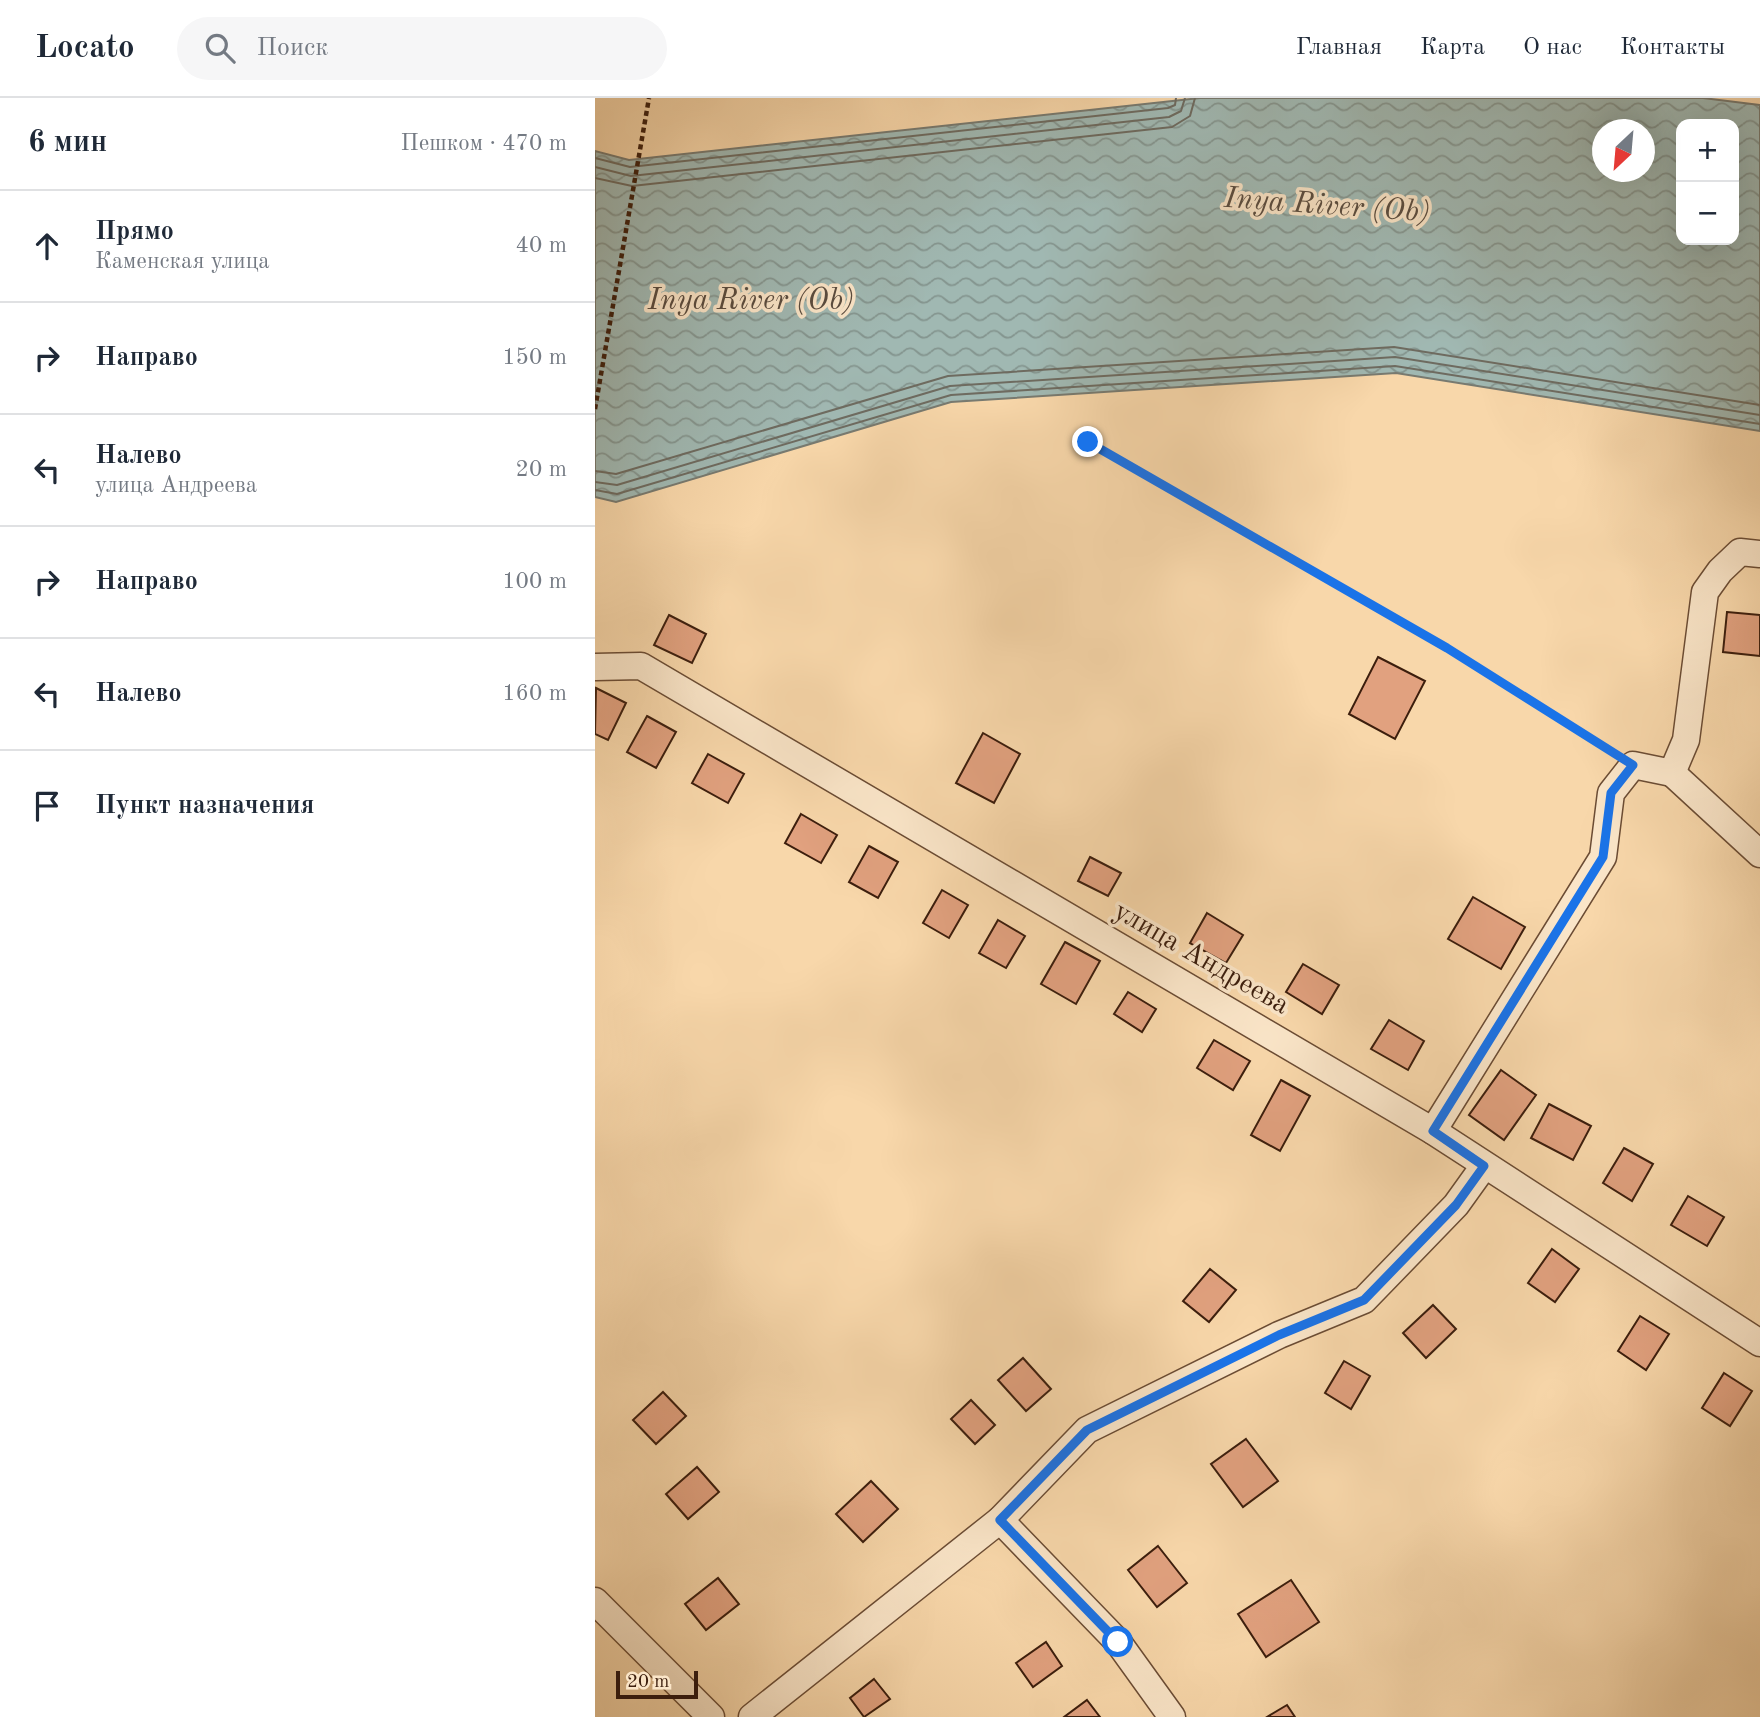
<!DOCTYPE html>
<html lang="ru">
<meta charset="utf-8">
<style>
:root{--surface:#fff;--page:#f6f6f7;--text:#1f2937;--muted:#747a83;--line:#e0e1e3}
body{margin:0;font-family:"Old Standard TT",serif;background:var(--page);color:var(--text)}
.controls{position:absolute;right:21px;top:21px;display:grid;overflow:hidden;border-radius:14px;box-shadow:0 7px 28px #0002}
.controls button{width:63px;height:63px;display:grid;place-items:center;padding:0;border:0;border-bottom:2px solid var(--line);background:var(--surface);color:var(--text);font:35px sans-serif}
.compass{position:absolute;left:997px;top:21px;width:63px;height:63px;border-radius:50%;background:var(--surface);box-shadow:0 7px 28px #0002;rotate:206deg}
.scale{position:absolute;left:21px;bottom:18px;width:82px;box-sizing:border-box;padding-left:7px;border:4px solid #3c1e0d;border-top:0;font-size:19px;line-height:24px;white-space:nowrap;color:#3c1e0d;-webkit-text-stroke:5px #fae5c8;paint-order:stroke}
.stop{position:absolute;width:21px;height:21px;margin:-16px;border:5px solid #1a73e8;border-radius:50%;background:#fff}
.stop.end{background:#1a73e8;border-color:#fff;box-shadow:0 2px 7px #0008}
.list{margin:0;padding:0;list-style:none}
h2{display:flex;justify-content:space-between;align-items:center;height:91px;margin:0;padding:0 28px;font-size:30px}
h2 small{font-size:23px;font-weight:400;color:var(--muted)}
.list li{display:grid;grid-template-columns:46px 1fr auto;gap:21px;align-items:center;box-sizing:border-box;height:112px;padding:0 28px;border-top:2px solid var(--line)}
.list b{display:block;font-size:26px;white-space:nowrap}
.list p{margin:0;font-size:23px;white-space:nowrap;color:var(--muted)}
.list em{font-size:23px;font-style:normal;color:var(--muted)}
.icon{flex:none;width:38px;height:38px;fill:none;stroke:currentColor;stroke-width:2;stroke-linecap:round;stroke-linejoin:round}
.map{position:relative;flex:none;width:1165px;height:1619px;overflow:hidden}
header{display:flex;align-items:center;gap:42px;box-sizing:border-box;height:98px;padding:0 35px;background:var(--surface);border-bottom:2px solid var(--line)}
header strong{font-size:33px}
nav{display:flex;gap:38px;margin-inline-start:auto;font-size:24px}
.search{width:490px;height:63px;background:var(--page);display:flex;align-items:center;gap:18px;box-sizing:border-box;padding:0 24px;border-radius:38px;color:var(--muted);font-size:26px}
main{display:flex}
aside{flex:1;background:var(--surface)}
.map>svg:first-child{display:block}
</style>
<header>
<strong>Locato</strong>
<div class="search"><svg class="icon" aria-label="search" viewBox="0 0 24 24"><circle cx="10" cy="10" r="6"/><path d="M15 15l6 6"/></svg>Поиск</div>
<nav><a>Главная</a><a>Карта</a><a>О нас</a><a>Контакты</a></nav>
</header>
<main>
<aside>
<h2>6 мин<small>Пешком · 470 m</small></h2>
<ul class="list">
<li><svg class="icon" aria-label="ahead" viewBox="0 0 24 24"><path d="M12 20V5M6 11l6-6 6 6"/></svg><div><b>Прямо</b><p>Каменская улица</p></div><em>40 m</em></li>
<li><svg class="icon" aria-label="right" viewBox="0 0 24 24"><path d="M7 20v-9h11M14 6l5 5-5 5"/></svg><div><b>Направо</b></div><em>150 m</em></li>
<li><svg class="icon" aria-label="left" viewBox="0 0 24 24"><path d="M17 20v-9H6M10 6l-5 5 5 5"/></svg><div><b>Налево</b><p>улица Андреева</p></div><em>20 m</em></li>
<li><svg class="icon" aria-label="right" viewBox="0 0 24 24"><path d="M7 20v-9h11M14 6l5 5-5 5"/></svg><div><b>Направо</b></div><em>100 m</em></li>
<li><svg class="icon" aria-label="left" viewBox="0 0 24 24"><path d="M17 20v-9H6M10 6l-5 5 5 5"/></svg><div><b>Налево</b></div><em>160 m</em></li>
<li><svg class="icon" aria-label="arrive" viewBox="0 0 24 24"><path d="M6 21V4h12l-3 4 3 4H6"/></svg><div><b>Пункт назначения</b></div></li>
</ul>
</aside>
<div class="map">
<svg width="1165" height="1619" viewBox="0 0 1165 1619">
<defs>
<pattern id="water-waves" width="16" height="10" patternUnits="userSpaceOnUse" patternTransform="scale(1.75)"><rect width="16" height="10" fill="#a0b8b2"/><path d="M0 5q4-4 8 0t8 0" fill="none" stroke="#84958f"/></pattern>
</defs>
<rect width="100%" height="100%" fill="#f8d7aa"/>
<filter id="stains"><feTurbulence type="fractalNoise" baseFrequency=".00286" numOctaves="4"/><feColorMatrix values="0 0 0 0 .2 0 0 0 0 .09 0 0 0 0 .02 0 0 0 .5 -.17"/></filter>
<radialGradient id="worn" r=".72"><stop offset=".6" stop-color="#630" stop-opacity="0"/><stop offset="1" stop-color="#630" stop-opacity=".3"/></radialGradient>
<path fill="url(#water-waves)" stroke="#787a70" stroke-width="2" fill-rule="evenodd" d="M 605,0 L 1108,0 L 1165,7 L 1165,333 L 801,275 L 356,304 L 21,404 L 0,399 L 0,53 L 34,62 ZM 1086,26 L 1139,26 L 1139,142 L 1086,142 ZM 1007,32 L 1050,32 L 1050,74 L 1007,74 Z"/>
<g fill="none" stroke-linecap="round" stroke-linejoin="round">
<g stroke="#6e6b60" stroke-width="2">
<path d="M 0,60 L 35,69 L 573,10 L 580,7 L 581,0"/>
<path d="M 0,69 L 36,78 L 574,19 L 586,13 L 590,0"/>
<path d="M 0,80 L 37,88 L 577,29 L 595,18 L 600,0"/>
<path d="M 0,373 L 21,376 L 353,278 L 799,249 L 1165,307"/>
<path d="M 0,384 L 22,387 L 355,288 L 800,259 L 1165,317"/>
<path d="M 0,392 L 22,396 L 356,297 L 800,268 L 1165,326"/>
</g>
</g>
<g fill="#e1a17f" stroke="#3c1e0d" stroke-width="2">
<path d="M 1132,514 L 1165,517 L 1165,558 L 1128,554 Z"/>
<path d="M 74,517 L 111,536 L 97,565 L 59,547 Z"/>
<path d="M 783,559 L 830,583 L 800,641 L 754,616 Z"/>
<path d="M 1,590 L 31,605 L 13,642 L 0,636 Z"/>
<path d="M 52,618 L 81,634 L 61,670 L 32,654 Z"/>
<path d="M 388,635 L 425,656 L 399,705 L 361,685 Z"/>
<path d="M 113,656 L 149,676 L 133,705 L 97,685 Z"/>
<path d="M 206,716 L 242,737 L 226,765 L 190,745 Z"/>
<path d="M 274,748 L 303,764 L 283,800 L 254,784 Z"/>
<path d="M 495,759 L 526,775 L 513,798 L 483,783 Z"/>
<path d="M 347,792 L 373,807 L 354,840 L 328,825 Z"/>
<path d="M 878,799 L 930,829 L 906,871 L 853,841 Z"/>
<path d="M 612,815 L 648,837 L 631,865 L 595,845 Z"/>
<path d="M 403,822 L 430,838 L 411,870 L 384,855 Z"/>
<path d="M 470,844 L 505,863 L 481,906 L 446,886 Z"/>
<path d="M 708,866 L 744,887 L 727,916 L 691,894 Z"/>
<path d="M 533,894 L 561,911 L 547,934 L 519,916 Z"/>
<path d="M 794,922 L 829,943 L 813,972 L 776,951 Z"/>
<path d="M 619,942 L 655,963 L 638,992 L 602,970 Z"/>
<path d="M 906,972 L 941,997 L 909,1042 L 874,1017 Z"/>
<path d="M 686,982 L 715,998 L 685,1053 L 656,1037 Z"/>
<path d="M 954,1006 L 996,1028 L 978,1062 L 936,1040 Z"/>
<path d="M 1029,1050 L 1058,1066 L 1037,1103 L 1008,1085 Z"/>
<path d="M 1093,1098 L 1129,1119 L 1112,1148 L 1076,1127 Z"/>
<path d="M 957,1151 L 984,1171 L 960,1204 L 933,1185 Z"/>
<path d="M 615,1171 L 641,1192 L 614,1224 L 588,1203 Z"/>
<path d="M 838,1207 L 861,1231 L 831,1260 L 808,1235 Z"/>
<path d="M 1045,1218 L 1074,1236 L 1051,1272 L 1023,1253 Z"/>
<path d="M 428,1260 L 456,1291 L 431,1313 L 403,1282 Z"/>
<path d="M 749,1263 L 775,1278 L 756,1311 L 730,1295 Z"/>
<path d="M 1129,1275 L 1157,1293 L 1135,1328 L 1107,1310 Z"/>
<path d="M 68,1294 L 91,1318 L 61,1346 L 38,1322 Z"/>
<path d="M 376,1302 L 400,1327 L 380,1346 L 356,1321 Z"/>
<path d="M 651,1341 L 683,1383 L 648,1409 L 616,1366 Z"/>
<path d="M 102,1369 L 124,1394 L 93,1421 L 71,1396 Z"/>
<path d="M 276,1383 L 303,1411 L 268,1444 L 241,1416 Z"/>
<path d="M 563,1448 L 592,1485 L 562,1509 L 533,1472 Z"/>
<path d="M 123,1480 L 144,1506 L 111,1532 L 90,1506 Z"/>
<path d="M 696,1482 L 724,1524 L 671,1559 L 643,1516 Z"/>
<path d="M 451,1544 L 467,1568 L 438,1589 L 421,1565 Z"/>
<path d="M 279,1581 L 295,1601 L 269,1619 L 255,1600 Z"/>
<path d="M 492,1602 L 505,1619 L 469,1619 Z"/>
<path d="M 692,1607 L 700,1619 L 672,1619 Z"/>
</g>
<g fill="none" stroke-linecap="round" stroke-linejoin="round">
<defs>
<g id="street">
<path d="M 0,569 L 46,568 L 838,1033 L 1165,1245"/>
<path d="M 1077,675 L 1165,756"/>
<path d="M 838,1033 L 1008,759 L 1016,695 L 1038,667 L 1077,675 L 1091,642 L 1110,494 L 1125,473 L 1145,454 L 1165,456"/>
<path d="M 405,1422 L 523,1544 L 577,1619"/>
<path d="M 0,1503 L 116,1619"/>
<path d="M 157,1619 L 405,1422 L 492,1332 L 684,1237 L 769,1202 L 861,1107 L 889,1068"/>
</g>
</defs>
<use href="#street" stroke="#6b4c34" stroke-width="29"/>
<g stroke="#3c1e0d" stroke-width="4.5" stroke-dasharray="5 3.5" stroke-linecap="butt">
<path d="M 0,311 L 54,0"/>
<path d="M 493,343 L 852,550 L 1017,654"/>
</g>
<use href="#street" stroke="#fae5c8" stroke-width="26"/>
</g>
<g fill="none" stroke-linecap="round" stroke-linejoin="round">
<path stroke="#1a73e8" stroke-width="9" d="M 493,344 L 852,550 L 1038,667 L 1016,695 L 1008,759 L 838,1033 L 889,1068 L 861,1107 L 769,1202 L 684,1237 L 492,1332 L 405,1422 L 523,1544"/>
</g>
<g text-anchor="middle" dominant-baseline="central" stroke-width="7" stroke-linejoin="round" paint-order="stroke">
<g font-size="28" fill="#3c1e0d" stroke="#fae5c8">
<text transform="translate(606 861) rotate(30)">улица Андреева</text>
</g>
<g font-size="30" font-style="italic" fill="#5a4c3f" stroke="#fae5c8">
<text transform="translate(732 108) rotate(4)">Inya River (Ob)</text>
<text x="156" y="203">Inya River (Ob)</text>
</g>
</g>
<rect width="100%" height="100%" filter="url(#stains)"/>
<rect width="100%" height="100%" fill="url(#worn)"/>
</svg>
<div class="controls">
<button>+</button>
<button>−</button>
</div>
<svg class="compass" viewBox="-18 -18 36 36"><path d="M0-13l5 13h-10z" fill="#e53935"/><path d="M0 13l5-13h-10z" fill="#747a83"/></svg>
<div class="scale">20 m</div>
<div class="stop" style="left:523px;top:1544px"></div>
<div class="stop end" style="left:493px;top:344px"></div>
</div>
</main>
